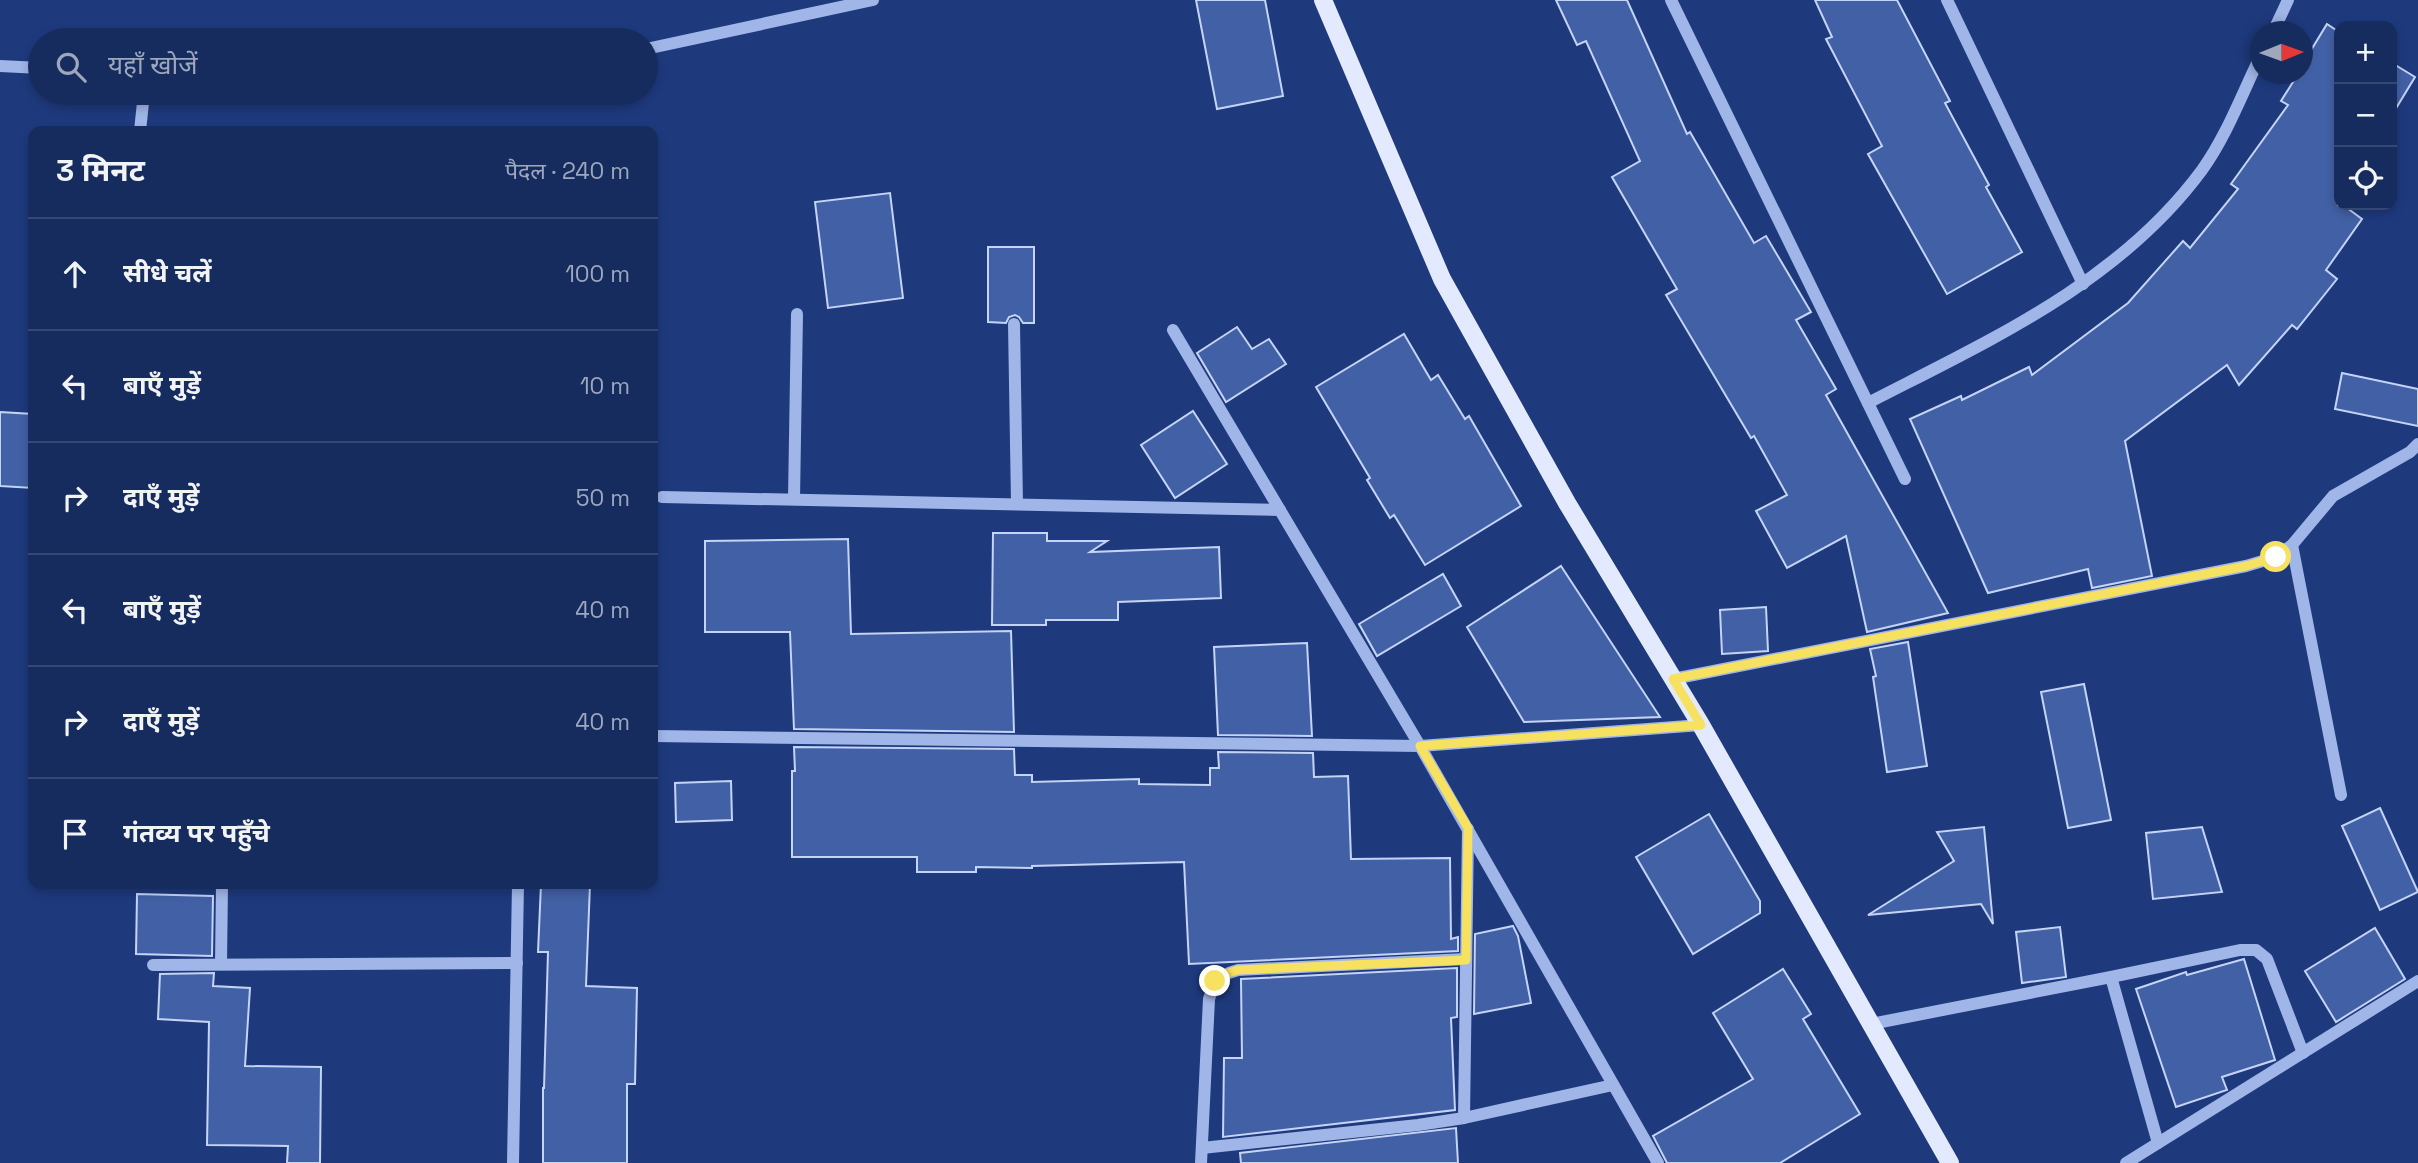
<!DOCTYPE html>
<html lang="hi">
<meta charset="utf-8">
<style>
:root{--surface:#162c5e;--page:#1f3464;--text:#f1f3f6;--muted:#9ea7bc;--line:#354873}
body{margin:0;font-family:"Space Grotesk","Noto Sans Devanagari",sans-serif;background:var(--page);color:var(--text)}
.controls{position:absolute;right:21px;top:21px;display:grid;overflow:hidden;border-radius:14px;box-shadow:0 4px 10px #0003}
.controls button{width:63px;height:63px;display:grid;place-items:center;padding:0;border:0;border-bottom:2px solid var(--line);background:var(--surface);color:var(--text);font:35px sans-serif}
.compass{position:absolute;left:2250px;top:21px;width:63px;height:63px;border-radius:50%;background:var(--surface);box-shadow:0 4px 10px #0003;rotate:89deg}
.stop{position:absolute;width:21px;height:21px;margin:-16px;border:5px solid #f7e160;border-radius:50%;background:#fff}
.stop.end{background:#f7e160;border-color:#fff;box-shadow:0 2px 7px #0008}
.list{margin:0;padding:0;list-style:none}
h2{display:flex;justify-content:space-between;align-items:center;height:91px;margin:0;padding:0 28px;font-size:30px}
h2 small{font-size:23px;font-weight:400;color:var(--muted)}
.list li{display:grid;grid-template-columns:46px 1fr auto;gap:21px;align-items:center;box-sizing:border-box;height:112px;padding:0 28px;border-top:2px solid var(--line)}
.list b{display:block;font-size:26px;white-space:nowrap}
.list em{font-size:23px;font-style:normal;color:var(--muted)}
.icon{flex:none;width:38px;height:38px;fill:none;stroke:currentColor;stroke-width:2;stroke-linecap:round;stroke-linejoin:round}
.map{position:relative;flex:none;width:2418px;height:1163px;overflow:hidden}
.search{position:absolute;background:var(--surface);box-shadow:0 4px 10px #0003;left:28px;top:28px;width:630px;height:77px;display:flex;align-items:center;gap:18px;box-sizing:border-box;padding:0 24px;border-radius:38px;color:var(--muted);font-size:26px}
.panel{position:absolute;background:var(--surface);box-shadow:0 4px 10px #0003;left:28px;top:126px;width:630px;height:763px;border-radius:14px}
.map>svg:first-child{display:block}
</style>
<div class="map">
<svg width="2418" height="1163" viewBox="0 0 2418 1163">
<rect width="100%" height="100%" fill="#1e3a7d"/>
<g fill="#4260a5" stroke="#c4d4f6" stroke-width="2">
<path d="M 1196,0 L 1265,0 L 1283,96 L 1217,109 Z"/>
<path d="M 1556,0 L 1627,0 L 1687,134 L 1690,132 L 1754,243 L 1766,236 L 1811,312 L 1796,320 L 1836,389 L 1826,395 L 1948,613 L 1867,632 L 1846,536 L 1787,568 L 1756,511 L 1787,495 L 1754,436 L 1751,438 L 1666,295 L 1677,289 L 1612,177 L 1640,161 L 1586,41 L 1577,45 Z"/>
<path d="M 1815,0 L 1897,0 L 1950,101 L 1945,103 L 1989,185 L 1986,187 L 2022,252 L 1947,294 L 1868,154 L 1882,146 L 1826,39 L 1832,37 Z"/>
<path d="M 2327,24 L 2339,32 L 2338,205 L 2343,205 L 2362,219 L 2326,270 L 2337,279 L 2297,329 L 2292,325 L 2239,385 L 2227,365 L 2125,441 L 2152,576 L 2092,588 L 2088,569 L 1988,593 L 1910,419 L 1961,396 L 1962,400 L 2029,367 L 2032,375 L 2128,303 L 2183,241 L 2190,248 L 2238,189 L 2231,184 L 2288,105 L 2281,101 L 2298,74 L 2302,74 L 2302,65 Z"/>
<path d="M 2392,63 L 2415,77 L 2392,115 Z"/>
<path d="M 890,193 L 903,298 L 828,308 L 815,202 Z"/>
<path d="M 988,247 L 1034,247 L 1034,323 L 1023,323 L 1019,317 L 1015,315 L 1009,317 L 1006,323 L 988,322 Z"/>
<path d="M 1237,327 L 1252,349 L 1269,339 L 1286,364 L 1226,402 L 1197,353 Z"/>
<path d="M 1404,334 L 1431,380 L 1438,375 L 1465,419 L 1469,416 L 1521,506 L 1425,565 L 1394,515 L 1390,518 L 1367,480 L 1370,478 L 1316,387 Z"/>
<path d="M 2342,373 L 2418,389 L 2418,426 L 2335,409 Z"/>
<path d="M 1193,411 L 1227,464 L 1175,498 L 1141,445 Z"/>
<path d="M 0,412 L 33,414 L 33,488 L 0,486 Z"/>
<path d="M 993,533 L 1047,533 L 1047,541 L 1107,541 L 1090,552 L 1219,547 L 1221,598 L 1118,602 L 1118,620 L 1046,620 L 1046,625 L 992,625 Z"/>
<path d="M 848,539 L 851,634 L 1011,631 L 1014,732 L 794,729 L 790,632 L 705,632 L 705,541 Z"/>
<path d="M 1561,566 L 1660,717 L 1524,722 L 1467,627 Z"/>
<path d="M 1443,574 L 1461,606 L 1377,656 L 1359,624 Z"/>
<path d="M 1766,607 L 1768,651 L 1722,654 L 1720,610 Z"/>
<path d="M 1908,642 L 1927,766 L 1887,772 L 1873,677 L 1876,676 L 1870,649 Z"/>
<path d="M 1307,643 L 1312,736 L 1218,735 L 1214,647 Z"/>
<path d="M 2084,684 L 2111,820 L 2068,828 L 2041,692 Z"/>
<path d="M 794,747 L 1014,749 L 1015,775 L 1032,775 L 1032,782 L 1139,779 L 1139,784 L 1210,785 L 1210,768 L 1219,768 L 1218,752 L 1313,753 L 1314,777 L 1348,776 L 1351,859 L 1450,858 L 1451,939 L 1458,937 L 1458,951 L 1189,964 L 1184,862 L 1032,866 L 1032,868 L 976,867 L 976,872 L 917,872 L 917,857 L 792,857 L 792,771 L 795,771 Z"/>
<path d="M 731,781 L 732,820 L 676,822 L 675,783 Z"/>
<path d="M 2380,808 L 2418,892 L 2380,910 L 2342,826 Z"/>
<path d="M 1709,814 L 1760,901 L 1760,913 L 1693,954 L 1636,857 Z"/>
<path d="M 1984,827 L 1993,924 L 1981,904 L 1868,915 L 1954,861 L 1937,832 Z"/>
<path d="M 2202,827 L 2222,892 L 2153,899 L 2146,833 Z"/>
<path d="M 541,884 L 590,884 L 586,986 L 637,988 L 635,1084 L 627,1084 L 627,1163 L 543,1163 L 543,1088 L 544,1088 L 548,952 L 538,952 Z"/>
<path d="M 137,894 L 213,896 L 212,956 L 136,954 Z"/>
<path d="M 1513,926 L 1518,936 L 1531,1003 L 1474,1014 L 1475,934 Z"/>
<path d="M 2060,927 L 2066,977 L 2022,983 L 2016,932 Z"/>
<path d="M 2375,928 L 2405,979 L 2336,1022 L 2305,971 Z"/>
<path d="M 2244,959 L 2275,1060 L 2222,1077 L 2227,1090 L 2176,1107 L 2136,989 L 2186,972 L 2187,975 Z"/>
<path d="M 1457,968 L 1457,1017 L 1451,1018 L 1455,1110 L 1223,1137 L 1224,1058 L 1242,1058 L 1241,979 Z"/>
<path d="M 1783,969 L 1811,1014 L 1803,1019 L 1860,1114 L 1780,1163 L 1667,1163 L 1653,1136 L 1753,1079 L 1713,1013 Z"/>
<path d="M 214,973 L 213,986 L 250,988 L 245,1066 L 321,1067 L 320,1163 L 287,1163 L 288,1146 L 207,1145 L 209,1022 L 158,1019 L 160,974 Z"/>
<path d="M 1456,1128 L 1458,1163 L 1241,1163 L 1240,1153 Z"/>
</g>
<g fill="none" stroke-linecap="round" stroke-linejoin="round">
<g stroke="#a1b6e8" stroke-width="12">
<path d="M 1671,0 L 1905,479"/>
<path d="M 1947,0 L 2083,284"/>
<path d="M 2273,32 L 2288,0"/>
<path d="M 646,49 L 873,0"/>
<path d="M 0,66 L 40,68"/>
<path d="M 140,131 L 144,93"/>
<path d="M 1014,324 L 1017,504"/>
<path d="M 1173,330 L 1420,746 L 1658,1163"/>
<path d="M 1868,403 C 1988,341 2119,283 2202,170 C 2226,137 2242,94 2260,57"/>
<path d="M 662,497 L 1280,510"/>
<path d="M 794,499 L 797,314"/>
<path d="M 2292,545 L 2341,795"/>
<path d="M 1673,679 L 2246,566 L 2276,557 L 2292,545 L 2333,496 L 2410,452 L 2418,444"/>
<path d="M 653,736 L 1420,746 L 1701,725"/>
<path d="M 221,964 L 222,884"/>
<path d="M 153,965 L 517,963"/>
<path d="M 2111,977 L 2158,1143"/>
<path d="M 1871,1024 L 2111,977 L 2240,950 L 2256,950 L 2267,959 L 2303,1053"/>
<path d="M 1464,1118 L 1468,829"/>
<path d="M 1202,1148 L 1418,1125 L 1464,1118 L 1613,1085"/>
<path d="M 513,1163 L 518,884"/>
<path d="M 1201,1163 L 1209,999 C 1216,979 1217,976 1238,970 L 1466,959"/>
<path d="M 2126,1163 L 2418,981"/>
</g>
<path stroke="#e3e9fe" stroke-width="18" d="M 1323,0 L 1442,279 L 1567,503 L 1701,725 L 1950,1163"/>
</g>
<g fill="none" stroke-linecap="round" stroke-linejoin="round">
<path stroke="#f7e160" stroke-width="9" d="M 1215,981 L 1225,974 L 1238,970 L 1466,960 L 1468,828 L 1420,746 L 1701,725 L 1673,679 L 2246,566 L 2276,557"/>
</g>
</svg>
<div class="controls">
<button>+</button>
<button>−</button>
<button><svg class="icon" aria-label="locate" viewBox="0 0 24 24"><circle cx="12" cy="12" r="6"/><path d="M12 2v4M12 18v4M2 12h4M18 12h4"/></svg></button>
</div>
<svg class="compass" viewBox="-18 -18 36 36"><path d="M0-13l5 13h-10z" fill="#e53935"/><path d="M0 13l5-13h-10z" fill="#9ea7bc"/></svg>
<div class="stop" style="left:2276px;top:557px"></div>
<div class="stop end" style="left:1215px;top:981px"></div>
<div class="search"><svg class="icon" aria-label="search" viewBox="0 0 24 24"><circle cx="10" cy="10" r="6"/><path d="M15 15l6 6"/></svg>यहाँ खोजें</div>
<section class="panel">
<h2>3 मिनट<small>पैदल · 240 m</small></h2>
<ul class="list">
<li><svg class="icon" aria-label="ahead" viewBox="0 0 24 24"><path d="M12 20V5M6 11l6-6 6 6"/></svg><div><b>सीधे चलें</b></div><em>100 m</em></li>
<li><svg class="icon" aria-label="left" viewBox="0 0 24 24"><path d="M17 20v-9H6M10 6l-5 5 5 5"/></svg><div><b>बाएँ मुड़ें</b></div><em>10 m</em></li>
<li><svg class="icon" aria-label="right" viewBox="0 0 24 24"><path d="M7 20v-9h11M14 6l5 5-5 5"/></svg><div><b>दाएँ मुड़ें</b></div><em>50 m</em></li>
<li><svg class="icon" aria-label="left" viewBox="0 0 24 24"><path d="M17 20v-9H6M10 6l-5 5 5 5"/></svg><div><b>बाएँ मुड़ें</b></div><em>40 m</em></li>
<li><svg class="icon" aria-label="right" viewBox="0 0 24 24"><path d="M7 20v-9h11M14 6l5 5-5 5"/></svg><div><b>दाएँ मुड़ें</b></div><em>40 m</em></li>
<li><svg class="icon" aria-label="arrive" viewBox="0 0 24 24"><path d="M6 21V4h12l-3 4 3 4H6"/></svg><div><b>गंतव्य पर पहुँचे</b></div></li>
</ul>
</section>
</div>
